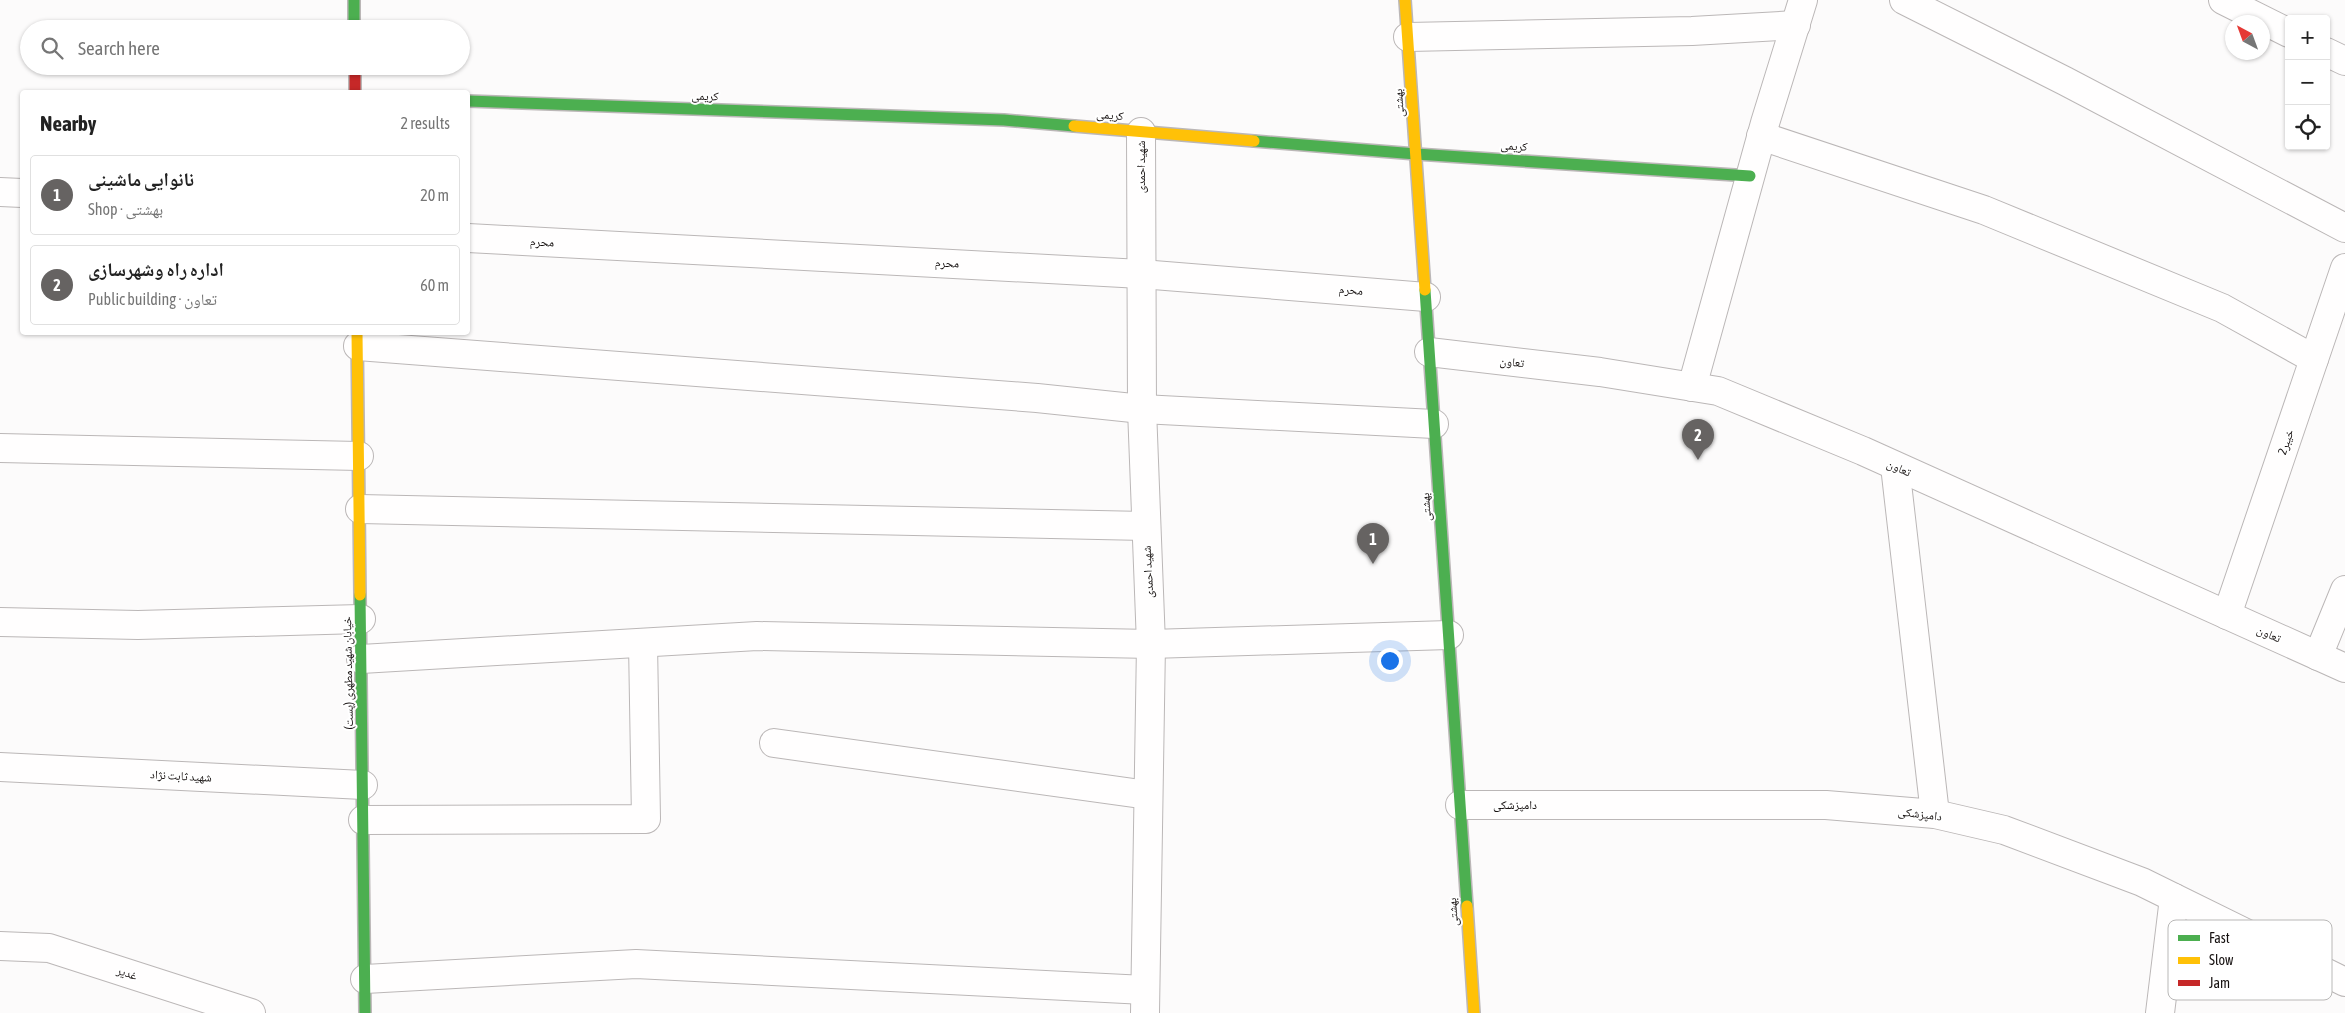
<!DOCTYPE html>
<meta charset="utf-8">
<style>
:root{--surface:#fff;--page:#f2f2f2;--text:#222;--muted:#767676;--line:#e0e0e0;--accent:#666362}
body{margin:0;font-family:"Asap Condensed","Noto Naskh Arabic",sans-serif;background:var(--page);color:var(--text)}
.controls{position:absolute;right:15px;top:15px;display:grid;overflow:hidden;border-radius:5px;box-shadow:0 1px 4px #0004}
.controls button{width:45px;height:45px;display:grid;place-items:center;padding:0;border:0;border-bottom:1px solid var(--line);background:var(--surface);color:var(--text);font:25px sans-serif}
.compass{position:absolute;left:2225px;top:15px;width:45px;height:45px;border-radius:50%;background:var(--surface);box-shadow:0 1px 4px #0004;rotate:319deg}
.you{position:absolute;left:1389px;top:660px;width:18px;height:18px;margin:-12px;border:4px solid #fff;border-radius:50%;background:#1a73e8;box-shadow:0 0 0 8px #1a73e833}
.badge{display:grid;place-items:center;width:32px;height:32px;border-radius:50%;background:var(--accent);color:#fff;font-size:16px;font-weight:700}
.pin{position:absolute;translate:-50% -41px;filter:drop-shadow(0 1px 2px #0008)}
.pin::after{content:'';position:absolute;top:26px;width:18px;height:15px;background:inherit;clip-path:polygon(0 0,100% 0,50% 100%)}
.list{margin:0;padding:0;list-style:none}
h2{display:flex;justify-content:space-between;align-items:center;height:65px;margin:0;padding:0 20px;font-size:21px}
h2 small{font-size:16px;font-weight:400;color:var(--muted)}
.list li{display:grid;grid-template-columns:32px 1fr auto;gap:15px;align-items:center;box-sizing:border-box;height:80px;margin:0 10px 10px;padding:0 10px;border:1px solid var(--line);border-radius:5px}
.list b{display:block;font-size:19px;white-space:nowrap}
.list p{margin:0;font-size:16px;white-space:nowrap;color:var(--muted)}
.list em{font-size:16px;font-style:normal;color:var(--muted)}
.icon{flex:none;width:28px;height:28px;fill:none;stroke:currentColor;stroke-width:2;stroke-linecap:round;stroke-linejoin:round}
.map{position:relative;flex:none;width:2345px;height:1013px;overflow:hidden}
.search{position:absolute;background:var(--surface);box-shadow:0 1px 4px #0004;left:20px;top:20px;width:450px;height:55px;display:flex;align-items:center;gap:12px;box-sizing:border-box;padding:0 18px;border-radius:28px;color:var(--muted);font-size:19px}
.panel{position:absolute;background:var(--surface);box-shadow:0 1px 4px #0004;left:20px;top:90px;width:450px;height:245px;border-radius:5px}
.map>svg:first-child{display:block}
</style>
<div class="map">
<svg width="2345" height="1013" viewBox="0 0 2345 1013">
<rect width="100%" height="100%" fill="#fcfbfb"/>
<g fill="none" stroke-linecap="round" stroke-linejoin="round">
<defs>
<g id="street">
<path d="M 1904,0 L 2065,81 L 2345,228"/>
<path d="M 2223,0 L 2289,33"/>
<path d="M 1408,37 L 1692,31 L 1796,25"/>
<path d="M 2326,52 L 2345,61"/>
<path d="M 1141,132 L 1142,409 L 1151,644 L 1145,1013"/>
<path d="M 1761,136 L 1984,210 L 2222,308 L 2314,359"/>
<path d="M 0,192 L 22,193"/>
<path d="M 468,238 L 1141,274 L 1426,297"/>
<path d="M 358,346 L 1037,398 L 1142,409 L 1434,424"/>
<path d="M 1429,352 L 1600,372 L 1718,391 L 1863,451 L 2345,668"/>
<path d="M 1692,387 L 1765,123 L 1803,0"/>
<path d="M 0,448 L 359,456"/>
<path d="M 1895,466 L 1935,814"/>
<path d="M 360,509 L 1145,526"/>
<path d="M 2227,615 L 2345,268"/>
<path d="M 0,622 L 138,625 L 361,619"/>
<path d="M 2318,656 L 2345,590"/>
<path d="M 361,659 L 757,636 L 1151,644 L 1449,635"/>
<path d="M 774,743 L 1148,795"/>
<path d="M 0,767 L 363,785"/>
<path d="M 1460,805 L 1826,805 L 1935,814 L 2004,830 L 2142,882 L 2345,982"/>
<path d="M 363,820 L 646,819 L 643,643"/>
<path d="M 0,946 L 49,948 L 251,1013"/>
<path d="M 365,979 L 636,964 L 1145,990"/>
<path d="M 2160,1013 L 2174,898"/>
</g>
<g id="fast">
<path d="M 354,0 L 354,29"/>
<path d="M 468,101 L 1004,120 L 1074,126"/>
<path d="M 1254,141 L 1416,154 L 1750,176"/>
<path d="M 1425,290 L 1467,906"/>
<path d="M 360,595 L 365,1013"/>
</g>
<g id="slow">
<path d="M 1405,0 L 1425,290"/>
<path d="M 1074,126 L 1254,141"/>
<path d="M 357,332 L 360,595"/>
<path d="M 1467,906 L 1474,1013"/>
</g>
<path id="jam" d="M 355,66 L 355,92"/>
</defs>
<use href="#street" stroke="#bbb7b7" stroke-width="30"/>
<use href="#fast" stroke="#bbb7b7" stroke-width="14"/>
<use href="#slow" stroke="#bbb7b7" stroke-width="14"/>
<use href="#jam" stroke="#bbb7b7" stroke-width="14"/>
<use href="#street" stroke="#fffefe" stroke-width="28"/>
<use href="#fast" stroke="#4caf50" stroke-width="11"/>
<use href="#slow" stroke="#ffc107" stroke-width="11"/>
<use href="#jam" stroke="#c62828" stroke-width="11"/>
</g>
<g text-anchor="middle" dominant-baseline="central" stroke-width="4" stroke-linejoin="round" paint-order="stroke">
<g font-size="12" fill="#161110" stroke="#fff">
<text transform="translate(705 96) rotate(2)">کریمی</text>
<text transform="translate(1399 103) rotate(-94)">بهشتی</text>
<text transform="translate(1110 115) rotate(5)">کریمی</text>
<text transform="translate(1514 146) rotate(4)">کریمی</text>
<text transform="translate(1141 167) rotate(-90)">شهید احمدی</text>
<text transform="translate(542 242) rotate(3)">محرم</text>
<text transform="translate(947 263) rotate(3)">محرم</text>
<text transform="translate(1351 290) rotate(5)">محرم</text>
<text transform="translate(1512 362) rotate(6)">تعاون</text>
<text transform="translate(2286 442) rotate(-71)">خیبر2</text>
<text transform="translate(1899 468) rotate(24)">تعاون</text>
<text transform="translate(1426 507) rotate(-94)">بهشتی</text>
<text transform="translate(1148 572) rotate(-93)">شهید احمدی</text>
<text transform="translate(2269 634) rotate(24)">تعاون</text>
<text transform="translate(348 673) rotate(-91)">خیابان شهید مطهری (پست)</text>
<text transform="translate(181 776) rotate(3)">شهید ثابت نژاد</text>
<text x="1515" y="805">دامپزشکی</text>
<text transform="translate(1920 814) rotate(7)">دامپزشکی</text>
<text transform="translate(1453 912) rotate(-94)">بهشتی</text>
<text transform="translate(127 973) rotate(18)">غدیر</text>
</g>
</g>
<rect x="2168" y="920" width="164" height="80" rx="8" fill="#fff" stroke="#b9b8b7" stroke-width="1"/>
<rect x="2178" y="935" width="22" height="6" fill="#4caf50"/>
<rect x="2178" y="957" width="22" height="7" fill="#ffc107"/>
<rect x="2178" y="980" width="22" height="6" fill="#c62828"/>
<g font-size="14" fill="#161110">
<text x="2209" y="943">Fast</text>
<text x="2209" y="965">Slow</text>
<text x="2209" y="988">Jam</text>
</g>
</svg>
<div class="controls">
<button>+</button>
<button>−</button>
<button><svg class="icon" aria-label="locate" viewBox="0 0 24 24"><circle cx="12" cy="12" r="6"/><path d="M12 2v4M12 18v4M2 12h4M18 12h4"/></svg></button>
</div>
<svg class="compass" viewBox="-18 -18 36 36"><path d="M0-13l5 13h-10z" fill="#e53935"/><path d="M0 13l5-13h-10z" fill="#767676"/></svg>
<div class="you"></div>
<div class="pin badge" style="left:1373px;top:564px">1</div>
<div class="pin badge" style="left:1698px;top:460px">2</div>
<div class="search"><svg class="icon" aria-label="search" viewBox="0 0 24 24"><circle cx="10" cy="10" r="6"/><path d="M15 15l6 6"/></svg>Search here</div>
<section class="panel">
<h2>Nearby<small>2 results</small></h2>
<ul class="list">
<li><span class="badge">1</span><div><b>نانوایی ماشینی</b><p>Shop · بهشتی</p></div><em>20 m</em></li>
<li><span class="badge">2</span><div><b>اداره راه وشهرسازی</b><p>Public building · تعاون</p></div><em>60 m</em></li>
</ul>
</section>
</div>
